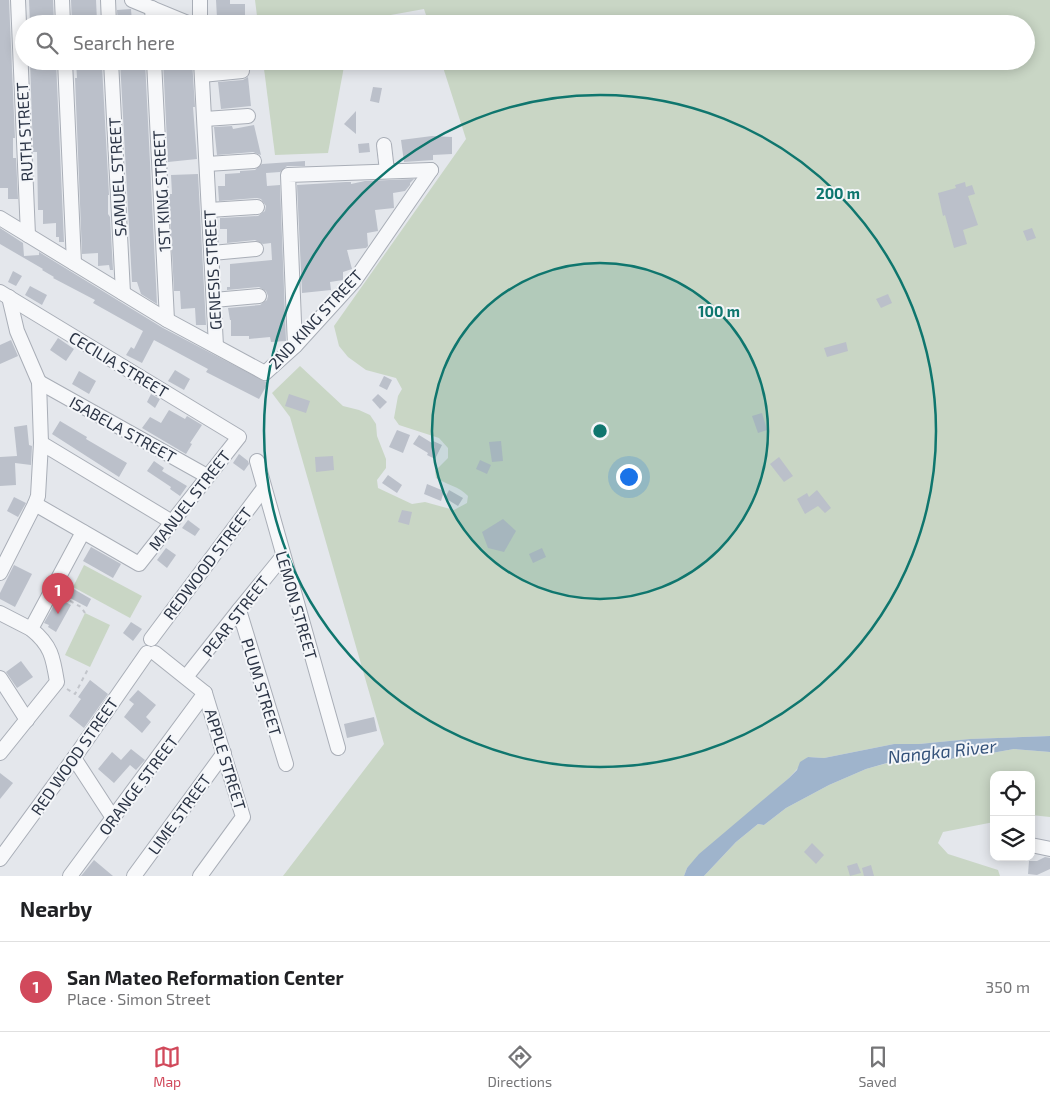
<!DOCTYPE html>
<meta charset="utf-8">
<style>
:root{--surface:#fff;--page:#f2f2f2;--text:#202124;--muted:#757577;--line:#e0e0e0;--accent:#d1495b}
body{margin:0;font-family:"Exo 2",sans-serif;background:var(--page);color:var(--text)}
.controls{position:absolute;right:15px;bottom:15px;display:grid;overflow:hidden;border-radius:10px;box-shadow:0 2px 12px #0003}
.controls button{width:45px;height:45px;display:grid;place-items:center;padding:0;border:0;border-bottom:1px solid var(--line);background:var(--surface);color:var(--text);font:25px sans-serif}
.you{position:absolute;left:628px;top:476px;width:18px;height:18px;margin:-12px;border:4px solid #fff;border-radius:50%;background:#1a73e8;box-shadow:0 0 0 8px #1a73e833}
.badge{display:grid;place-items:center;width:32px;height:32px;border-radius:50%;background:var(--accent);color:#fff;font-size:16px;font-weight:700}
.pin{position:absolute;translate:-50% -41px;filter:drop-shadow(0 1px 2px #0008)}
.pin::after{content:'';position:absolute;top:26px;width:18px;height:15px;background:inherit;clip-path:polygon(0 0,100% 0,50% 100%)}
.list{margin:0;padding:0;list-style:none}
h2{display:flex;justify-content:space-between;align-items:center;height:65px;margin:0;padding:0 20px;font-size:21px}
h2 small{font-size:16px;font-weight:400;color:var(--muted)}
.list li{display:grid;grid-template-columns:32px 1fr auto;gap:15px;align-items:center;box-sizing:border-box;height:90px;padding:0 20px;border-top:1px solid var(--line)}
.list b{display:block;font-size:19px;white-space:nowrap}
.list p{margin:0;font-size:16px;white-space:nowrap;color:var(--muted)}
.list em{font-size:16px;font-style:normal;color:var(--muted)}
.icon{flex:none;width:28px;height:28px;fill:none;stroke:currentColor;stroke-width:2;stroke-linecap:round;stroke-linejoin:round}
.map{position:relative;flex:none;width:1050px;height:876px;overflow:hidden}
.search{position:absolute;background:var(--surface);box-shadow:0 2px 12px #0003;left:15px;right:15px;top:15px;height:55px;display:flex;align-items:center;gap:12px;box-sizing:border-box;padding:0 18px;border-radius:28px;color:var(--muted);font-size:19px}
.sheet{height:155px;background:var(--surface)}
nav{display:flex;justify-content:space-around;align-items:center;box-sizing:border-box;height:70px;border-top:1px solid var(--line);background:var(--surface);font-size:14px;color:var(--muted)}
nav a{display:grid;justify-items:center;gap:2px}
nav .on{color:var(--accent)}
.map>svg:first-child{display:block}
</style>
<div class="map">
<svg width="1050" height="876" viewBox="0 0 1050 876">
<rect width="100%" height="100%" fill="#e4e7ec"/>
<g fill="#c9d6c5">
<path d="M 255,0 L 1050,0 L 1050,736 L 971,739 L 919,744 L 894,744 L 824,758 L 808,757 L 789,778 L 687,868 L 684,876 L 283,876 L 384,744 L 290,417 L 272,393 L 300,366 L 343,406 L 359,410 L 370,415 L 376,424 L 377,436 L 386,459 L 386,468 L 377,480 L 378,488 L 412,504 L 425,502 L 454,510 L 467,503 L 468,496 C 459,486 447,485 436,478 L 435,471 L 448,458 L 448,448 L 439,438 L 399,425 L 394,418 L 398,396 L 402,389 L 396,378 L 366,370 L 348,357 L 339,346 L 334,326 L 466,139 L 441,61 L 1026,61 L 1026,24 L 429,24 L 424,9 L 352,22 L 352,24 L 258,24 Z"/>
<path d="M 263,61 L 345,61 L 328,153 L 275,155 Z"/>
<path d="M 84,565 L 142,596 L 130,618 L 73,587 Z"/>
<path d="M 85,613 L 110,625 L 90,667 L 65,655 Z"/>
<path d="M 1014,749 L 1050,752 L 1050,817 L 1031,815 L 1031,775 L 994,775 L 994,822 L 943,832 L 938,843 L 948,854 L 998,870 L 1000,876 L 704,876 L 736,842 L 758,824 L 764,825 L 786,808 L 829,785 L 866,769 L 895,761 L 951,759 L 969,754 L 986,754 Z"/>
</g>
<path fill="#9fb4cc" d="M 1050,736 L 1050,752 L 1014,749 L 986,754 L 969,754 L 951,759 L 894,761 L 866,769 L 829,785 L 786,808 L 764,825 L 758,824 L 736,842 L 704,876 L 684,876 L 687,868 L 699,854 L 789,778 L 797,770 L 800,762 L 808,757 L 824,758 L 894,744 L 919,744 L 970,739 Z"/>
<g fill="#bbc0ca">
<path d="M 0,0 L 9,0 L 15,138 L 13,138 L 13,158 L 16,158 L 18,199 L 8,199 L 8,188 L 0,188 Z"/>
<path d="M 29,0 L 53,0 L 54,22 L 30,24 Z"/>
<path d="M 71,0 L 96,0 L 97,21 L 72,24 Z"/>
<path d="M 216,0 L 230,0 L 230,4 L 245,4 L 245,17 L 217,18 Z"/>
<path d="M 131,9 L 132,23 L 118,24 L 117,10 Z"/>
<path d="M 30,61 L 56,61 L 64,242 L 59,242 L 59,237 L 56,237 L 56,223 L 43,224 L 43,210 L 38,210 L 37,152 L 33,152 Z"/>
<path d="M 76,61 L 99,61 L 99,66 L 102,66 L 109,195 L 108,195 L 108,214 L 110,217 L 113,270 L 110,270 L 109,265 L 98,266 L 98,253 L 82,254 L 75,78 L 77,78 Z"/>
<path d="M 120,61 L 145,61 L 157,304 L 141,294 L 137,282 L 132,282 Z"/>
<path d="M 163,61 L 192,61 L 195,107 L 193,107 L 197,159 L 168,162 Z"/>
<path d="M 248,77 L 251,106 L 221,109 L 218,82 L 243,80 Z"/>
<path d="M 373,87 L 382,88 L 379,103 L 370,101 Z"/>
<path d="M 356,111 L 356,134 L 344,124 Z"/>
<path d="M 254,125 L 261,155 L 253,152 L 217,155 L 214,127 L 232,126 L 233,129 Z"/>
<path d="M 432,136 L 452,137 L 452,154 L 433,155 L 433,160 L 404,162 L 401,140 Z"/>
<path d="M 369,143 L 370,152 L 359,153 L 358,144 Z"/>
<path d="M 305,161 L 305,166 L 287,166 L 280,172 L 266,173 L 267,186 L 280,185 L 286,341 L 271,342 L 270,337 L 249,339 L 249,336 L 231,336 L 231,320 L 230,320 L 228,308 L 260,305 L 267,300 L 268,296 L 266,291 L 259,287 L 227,290 L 227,287 L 230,287 L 230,264 L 272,260 L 271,243 L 263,244 L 255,240 L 227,243 L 227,229 L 220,229 L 220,218 L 258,216 L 265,211 L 266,206 L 261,199 L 257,198 L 219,201 L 218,186 L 225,186 L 225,174 L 240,173 L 240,171 L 255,170 L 262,164 Z"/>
<path d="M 198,174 L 206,325 L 196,325 L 195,308 L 181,309 L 180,291 L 174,291 L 169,194 L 172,194 L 171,175 Z"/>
<path d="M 414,179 L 410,183 L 410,185 L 405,191 L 393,193 L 394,208 L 375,210 L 378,231 L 367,233 L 368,246 L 366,248 L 347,250 L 352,269 L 343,272 L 343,280 L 330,282 L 331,290 L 302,293 L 297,185 L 346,182 L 351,182 L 351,184 L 365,181 Z"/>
<path d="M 965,182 L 966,187 L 972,185 L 975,194 L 968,196 L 978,225 L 963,230 L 967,244 L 954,248 L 945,215 L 943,216 L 938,193 L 956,188 L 955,185 Z"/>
<path d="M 0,228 L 23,243 L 24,256 L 39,255 L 39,252 L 163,328 L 268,383 L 259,399 L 206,372 L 208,369 L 154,340 L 142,363 L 126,355 L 131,347 L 134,349 L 143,331 L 93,303 L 95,300 L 53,278 L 54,277 L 42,270 L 43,269 L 0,244 Z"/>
<path d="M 1032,228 L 1036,238 L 1027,241 L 1023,231 Z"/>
<path d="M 13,271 L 22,276 L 16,286 L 8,282 Z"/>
<path d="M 30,286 L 47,295 L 42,305 L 25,295 Z"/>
<path d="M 888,294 L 892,303 L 881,308 L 876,299 Z"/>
<path d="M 58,338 L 74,349 L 66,361 L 50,350 Z"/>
<path d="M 11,340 L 18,356 L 0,364 L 0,345 Z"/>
<path d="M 846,342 L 848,351 L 827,357 L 824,348 Z"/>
<path d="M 175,370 L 190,379 L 184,390 L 168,381 Z"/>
<path d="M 79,371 L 96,381 L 89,394 L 72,384 Z"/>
<path d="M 384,376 L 392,380 L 387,390 L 379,386 Z"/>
<path d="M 151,394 L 160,399 L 155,408 L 147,402 Z"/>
<path d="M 289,394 L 310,401 L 306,413 L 285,406 Z"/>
<path d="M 378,394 L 387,402 L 380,409 L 372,400 Z"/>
<path d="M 169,410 L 185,419 L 187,416 L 202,425 L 190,443 L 192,444 L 186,454 L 142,428 L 150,417 L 161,423 Z"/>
<path d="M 762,413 L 767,430 L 758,433 L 752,416 Z"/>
<path d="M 60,421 L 87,437 L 86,439 L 127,463 L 119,477 L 52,434 Z"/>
<path d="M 27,425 L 29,445 L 32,446 L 31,465 L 15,463 L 16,485 L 0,486 L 0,457 L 17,456 L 14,427 Z"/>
<path d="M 397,430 L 410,435 L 403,453 L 389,447 Z"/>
<path d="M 419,435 L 432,443 L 433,441 L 442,445 L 435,459 L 427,455 L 428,453 L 413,444 Z"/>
<path d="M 501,441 L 503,461 L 492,462 L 489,442 Z"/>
<path d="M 239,454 L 248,461 L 249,464 L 244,471 L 233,463 Z"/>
<path d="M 333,456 L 334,470 L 316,472 L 315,457 Z"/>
<path d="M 779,457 L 793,476 L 784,482 L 770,464 Z"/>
<path d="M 480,460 L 491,465 L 487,474 L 476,469 Z"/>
<path d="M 154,461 L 164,468 L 162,471 L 187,486 L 180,496 L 170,489 L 171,487 L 147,471 Z"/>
<path d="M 388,475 L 402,485 L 397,493 L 382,483 Z"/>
<path d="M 427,484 L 444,491 L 441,501 L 424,494 Z"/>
<path d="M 449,490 L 463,498 L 458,506 L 445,498 Z"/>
<path d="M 817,490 L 831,508 L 825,513 L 818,506 L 805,514 L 797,499 L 807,493 L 809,497 Z"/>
<path d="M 14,497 L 26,503 L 18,517 L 7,511 Z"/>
<path d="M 402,510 L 412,512 L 409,525 L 398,522 Z"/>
<path d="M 503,519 L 516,531 L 504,552 L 488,548 L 482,532 Z"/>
<path d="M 188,520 L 200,529 L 195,536 L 182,528 Z"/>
<path d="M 91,547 L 121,564 L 113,578 L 83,561 Z"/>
<path d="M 166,548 L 176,555 L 167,568 L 157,560 Z"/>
<path d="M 542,548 L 546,557 L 533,563 L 529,554 Z"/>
<path d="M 14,565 L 32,574 L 15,607 L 0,599 L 0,593 Z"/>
<path d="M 72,588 L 91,599 L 87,607 L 68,597 Z"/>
<path d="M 58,598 L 71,605 L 56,632 L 48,627 L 49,625 L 44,623 Z"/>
<path d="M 131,622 L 142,629 L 133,641 L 123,633 Z"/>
<path d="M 21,661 L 33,677 L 17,688 L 6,672 Z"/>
<path d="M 90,680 L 108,694 L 84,728 L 69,716 L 81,699 L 78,697 Z"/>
<path d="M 138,690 L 156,705 L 146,717 L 151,722 L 142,733 L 124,717 L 134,704 L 129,700 Z"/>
<path d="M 374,717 L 377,731 L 347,738 L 344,724 Z"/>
<path d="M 131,749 L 145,760 L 136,770 L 130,765 L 114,783 L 98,769 L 112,752 L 121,760 Z"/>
<path d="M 0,773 L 13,783 L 0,799 Z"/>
<path d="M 812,843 L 824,855 L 816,864 L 804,852 Z"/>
<path d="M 1045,857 L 1050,858 L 1050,869 L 1037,875 L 1028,874 L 1029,861 L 1037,861 Z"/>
<path d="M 94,860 L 113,876 L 81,876 Z"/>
<path d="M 857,863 L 861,873 L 850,876 L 847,866 Z"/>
<path d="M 871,865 L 874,876 L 864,876 L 862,868 Z"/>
</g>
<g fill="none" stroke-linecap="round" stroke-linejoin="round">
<defs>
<g id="street">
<path d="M 18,0 L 28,235"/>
<path d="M 62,0 L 63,24"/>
<path d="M 108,0 L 109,24"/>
<path d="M 132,0 L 190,24"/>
<path d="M 200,0 L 200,24"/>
<path d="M 152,8 L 153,24"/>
<path d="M 65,61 L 74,263"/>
<path d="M 111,61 L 123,293"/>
<path d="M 154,61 L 167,320"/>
<path d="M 201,61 L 216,346"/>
<path d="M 202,75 L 242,71"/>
<path d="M 205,119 L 248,116"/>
<path d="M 384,145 L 387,171"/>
<path d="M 207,164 L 254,161"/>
<path d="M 209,210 L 257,207"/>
<path d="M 0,218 L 167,320 L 265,373 L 295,346 L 355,280 L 431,170"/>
<path d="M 212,253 L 256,249"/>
<path d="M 0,292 L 239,437 L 139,564 L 35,504"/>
<path d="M 214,300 L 259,296"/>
<path d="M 295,346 L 288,175 L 431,170"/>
<path d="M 39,382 L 207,476"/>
<path d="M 41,443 L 172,522"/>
<path d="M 257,461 L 338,748"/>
<path d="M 0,573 L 35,504 L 38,496 L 41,443 L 39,382 L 17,331 L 9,297"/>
<path d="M 239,610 L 286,764"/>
<path d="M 0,613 L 31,629"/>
<path d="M 151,639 L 264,488"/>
<path d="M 155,653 L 205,693 L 243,817 L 200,876"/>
<path d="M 186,677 L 239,610 L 283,556"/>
<path d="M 0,678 L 27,720"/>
<path d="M 0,753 L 57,682 C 53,657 51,645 31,629 L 83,532"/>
<path d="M 74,758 L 113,818"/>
<path d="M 1031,845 L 1050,849"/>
<path d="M 0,859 L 74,758 L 147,653"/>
<path d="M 70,876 L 205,693"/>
<path d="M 134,876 L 224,753"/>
</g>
</defs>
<use href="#street" stroke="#a9aeb7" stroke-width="16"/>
<g stroke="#c2c5cb" stroke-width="2" stroke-dasharray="4 4" stroke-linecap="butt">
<path d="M 63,597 L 81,607 L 85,613"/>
<path d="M 67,689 L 75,694 L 89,667"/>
</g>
<use href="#street" stroke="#f7f8fa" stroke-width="14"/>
</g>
<circle cx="600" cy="431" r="168" fill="#0f766e" fill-opacity=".12"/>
<g fill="none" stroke="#0f766e" stroke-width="2.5">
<circle cx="600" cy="431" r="168"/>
<circle cx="600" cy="431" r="336"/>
</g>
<g text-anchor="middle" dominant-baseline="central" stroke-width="4" stroke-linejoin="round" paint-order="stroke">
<g font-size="16" fill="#2b3445" stroke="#f4f6f9">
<text transform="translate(24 132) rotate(-93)">RUTH STREET</text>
<text transform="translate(117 177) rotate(-93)">SAMUEL STREET</text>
<text transform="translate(161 191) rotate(-93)">1ST KING STREET</text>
<text transform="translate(212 270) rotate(-93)">GENESIS STREET</text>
<text transform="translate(315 319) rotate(-47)">2ND KING STREET</text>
<text transform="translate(119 364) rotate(31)">CECILIA STREET</text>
<text transform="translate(123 429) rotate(29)">ISABELA STREET</text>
<text transform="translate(189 500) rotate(-52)">MANUEL STREET</text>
<text transform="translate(207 563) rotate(-53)">REDWOOD STREET</text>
<text transform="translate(297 605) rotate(74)">LEMON STREET</text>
<text transform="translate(235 616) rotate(-52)">PEAR STREET</text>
<text transform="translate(262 687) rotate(73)">PLUM STREET</text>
<text transform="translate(74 756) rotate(-55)">RED WOOD STREET</text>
<text transform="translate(226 759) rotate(73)">APPLE STREET</text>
<text transform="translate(138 785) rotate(-53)">ORANGE STREET</text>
<text transform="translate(179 814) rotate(-54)">LIME STREET</text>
</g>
<g font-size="18" font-style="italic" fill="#34527a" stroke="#f4f6f9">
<text transform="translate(942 751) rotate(-6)">Nangka River</text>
</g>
</g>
<circle cx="600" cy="431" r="8" fill="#0f766e" stroke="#f4f6f9" stroke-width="2.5"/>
<g font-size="15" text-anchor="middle" font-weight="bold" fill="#0f766e" stroke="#f4f6f9" stroke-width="4" stroke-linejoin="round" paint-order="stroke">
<text x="838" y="199">200 m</text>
<text x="719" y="317">100 m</text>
</g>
</svg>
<div class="controls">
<button><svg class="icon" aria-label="locate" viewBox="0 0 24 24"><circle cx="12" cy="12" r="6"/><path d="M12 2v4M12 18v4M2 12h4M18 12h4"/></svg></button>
<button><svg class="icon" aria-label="layers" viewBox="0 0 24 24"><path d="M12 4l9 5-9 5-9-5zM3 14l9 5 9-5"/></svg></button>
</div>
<div class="you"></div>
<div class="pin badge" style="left:58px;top:614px">1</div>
<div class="search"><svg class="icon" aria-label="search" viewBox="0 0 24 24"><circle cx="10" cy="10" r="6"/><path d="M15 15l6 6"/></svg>Search here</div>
</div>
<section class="sheet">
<h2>Nearby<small></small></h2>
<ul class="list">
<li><span class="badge">1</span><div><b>San Mateo Reformation Center</b><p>Place · Simon Street</p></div><em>350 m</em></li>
</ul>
</section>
<nav>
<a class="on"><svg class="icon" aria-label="map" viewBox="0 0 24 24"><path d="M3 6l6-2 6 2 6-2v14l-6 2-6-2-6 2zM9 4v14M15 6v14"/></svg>Map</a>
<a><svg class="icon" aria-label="directions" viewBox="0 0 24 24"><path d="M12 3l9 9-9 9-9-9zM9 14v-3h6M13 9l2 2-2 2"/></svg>Directions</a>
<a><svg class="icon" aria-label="saved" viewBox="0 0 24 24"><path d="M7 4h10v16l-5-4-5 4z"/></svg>Saved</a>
</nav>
